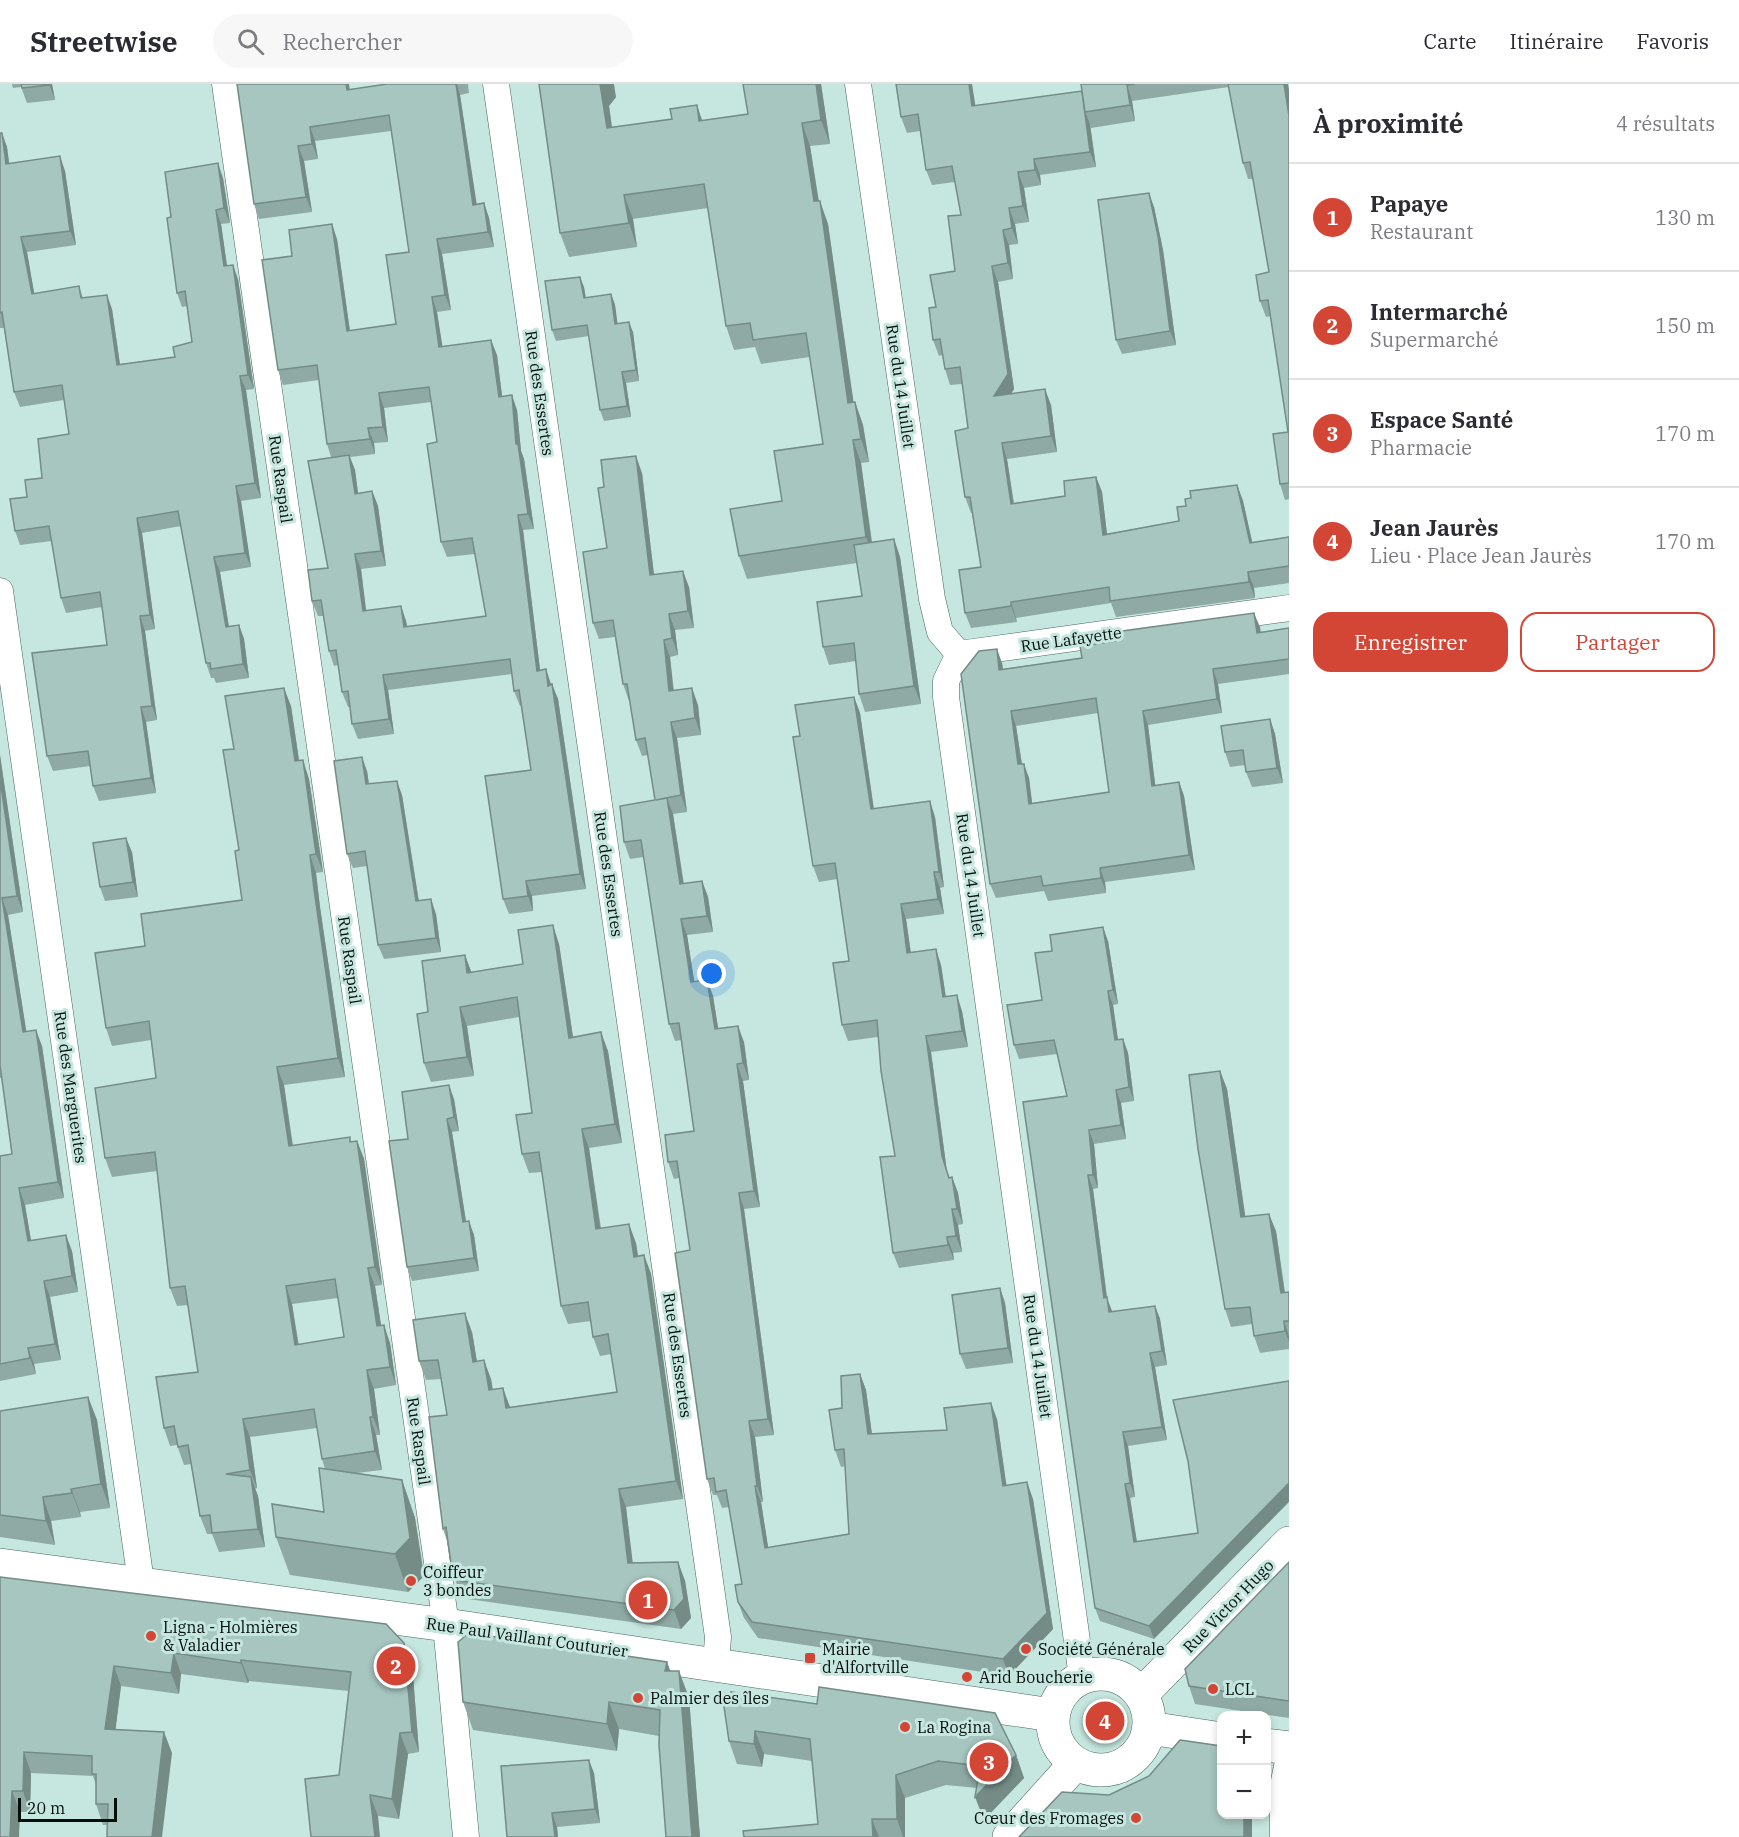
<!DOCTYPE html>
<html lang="fr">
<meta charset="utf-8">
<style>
:root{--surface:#fff;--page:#f7f7f7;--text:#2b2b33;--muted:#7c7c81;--line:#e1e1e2;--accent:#d34636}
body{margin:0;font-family:"IBM Plex Serif",serif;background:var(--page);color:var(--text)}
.controls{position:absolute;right:18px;bottom:18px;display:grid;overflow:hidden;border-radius:12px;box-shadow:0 3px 9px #0003}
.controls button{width:54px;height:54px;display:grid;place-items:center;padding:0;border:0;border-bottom:2px solid var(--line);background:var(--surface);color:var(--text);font:30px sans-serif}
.scale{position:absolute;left:18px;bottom:15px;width:99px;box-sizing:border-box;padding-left:6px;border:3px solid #040e0b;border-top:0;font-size:16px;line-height:21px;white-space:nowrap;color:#040e0b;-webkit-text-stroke:4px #c6e7df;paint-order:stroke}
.you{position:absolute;left:712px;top:890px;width:21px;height:21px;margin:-15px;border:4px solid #fff;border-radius:50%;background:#1a73e8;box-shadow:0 0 0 9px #1a73e833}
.badge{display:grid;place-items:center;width:39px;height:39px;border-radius:50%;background:var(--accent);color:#fff;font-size:20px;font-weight:700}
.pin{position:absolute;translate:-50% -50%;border:3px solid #fff;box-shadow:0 2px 6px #0006}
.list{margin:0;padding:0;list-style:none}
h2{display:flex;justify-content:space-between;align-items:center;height:78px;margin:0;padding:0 24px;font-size:26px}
h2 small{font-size:20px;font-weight:400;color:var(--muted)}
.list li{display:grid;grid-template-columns:39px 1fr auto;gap:18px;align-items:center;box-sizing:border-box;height:108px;padding:0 24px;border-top:2px solid var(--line)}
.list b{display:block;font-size:22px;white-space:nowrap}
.list p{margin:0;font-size:20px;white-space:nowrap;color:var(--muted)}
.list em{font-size:20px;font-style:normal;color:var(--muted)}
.actions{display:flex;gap:12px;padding:18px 24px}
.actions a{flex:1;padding:14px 0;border:2px solid var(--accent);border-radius:18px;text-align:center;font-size:21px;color:var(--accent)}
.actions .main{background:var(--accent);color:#fff}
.icon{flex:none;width:33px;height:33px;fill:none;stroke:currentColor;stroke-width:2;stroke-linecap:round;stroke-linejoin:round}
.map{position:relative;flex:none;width:1289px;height:1753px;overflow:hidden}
header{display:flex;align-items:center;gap:36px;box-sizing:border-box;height:84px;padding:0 30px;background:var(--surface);border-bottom:2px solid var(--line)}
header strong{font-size:28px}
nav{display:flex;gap:33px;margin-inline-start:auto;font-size:21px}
.search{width:420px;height:54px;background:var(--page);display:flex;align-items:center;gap:15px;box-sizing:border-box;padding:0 21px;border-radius:33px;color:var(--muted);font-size:22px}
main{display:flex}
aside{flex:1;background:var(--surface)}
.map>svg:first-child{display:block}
</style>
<header>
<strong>Streetwise</strong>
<div class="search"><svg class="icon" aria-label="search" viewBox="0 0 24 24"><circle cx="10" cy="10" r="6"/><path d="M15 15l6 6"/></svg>Rechercher</div>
<nav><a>Carte</a><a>Itinéraire</a><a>Favoris</a></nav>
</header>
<main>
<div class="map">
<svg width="1289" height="1753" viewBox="0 0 1289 1753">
<rect width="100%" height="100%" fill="#c6e7df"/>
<circle fill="#8ccbbd" cx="1104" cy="1637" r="22"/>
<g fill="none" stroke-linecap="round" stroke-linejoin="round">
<defs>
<g id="street">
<path d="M 225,0 L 446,1541 L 466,1753"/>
<path d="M 496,0 L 718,1553 L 716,1580"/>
<path d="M 858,0 L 932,515 L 940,548 L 959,570"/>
<path d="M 0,507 L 141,1498"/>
<path d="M 959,570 L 946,597 L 946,613 L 1082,1593"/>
<path d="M 959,570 L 1289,524"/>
<path d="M 1283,1753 L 1283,1702 L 1289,1673"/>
</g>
<g id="secondary">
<path d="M 0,1481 L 446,1541 L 1052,1631"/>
<circle cx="1101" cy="1638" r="48"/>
<path d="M 1141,1611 L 1289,1459"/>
<path d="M 1149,1644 L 1222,1655"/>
<path d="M 1266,1661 L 1289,1664"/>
<path d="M 1009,1753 L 1075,1680"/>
</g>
</defs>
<use href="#street" stroke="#46645e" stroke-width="27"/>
<use href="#secondary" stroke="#46645e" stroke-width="34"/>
<use href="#street" stroke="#fff" stroke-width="26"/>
<use href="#secondary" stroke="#fff" stroke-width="33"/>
</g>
<g fill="#8faaa4" fill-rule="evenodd">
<path d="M 12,0 L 52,0 L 55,16 L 27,19 L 21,3 L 13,4 Z"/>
<path d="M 237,0 L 350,5 L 387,0 L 468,0 L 469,9 L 460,11 L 476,120 L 484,119 L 489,134 L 494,163 L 442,170 L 451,226 L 437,228 L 442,263 L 497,271 L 502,312 L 517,326 L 521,367 L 524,375 L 534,445 L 523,446 L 540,586 L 551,600 L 558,615 L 586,805 L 532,812 L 533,827 L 509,830 L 503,815 L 531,686 L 521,622 L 520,622 L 514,607 L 512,590 L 388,606 L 394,650 L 358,655 L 352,640 L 350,623 L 348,623 L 342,608 L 338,581 L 334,582 L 329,567 L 323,532 L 318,532 L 312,517 L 328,484 L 331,373 L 327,360 L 319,296 L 283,301 L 278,286 L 292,172 L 337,155 L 350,247 L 396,240 L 409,168 L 391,47 L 315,57 L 318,75 L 304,77 L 312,128 L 259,135 L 254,120 ZM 431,318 L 437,358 L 441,458 L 447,473 L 475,470 L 486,532 L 407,543 L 406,537 L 401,522 L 366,527 L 361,485 L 386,482 L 378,422 L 372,407 L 358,409 L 355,386 L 350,373 L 375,370 L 374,359 L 388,358 L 384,324 Z"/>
<path d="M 539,0 L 616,13 L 609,22 L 612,43 L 702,37 L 748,30 L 743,0 L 821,0 L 830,60 L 810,62 L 819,117 L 828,140 L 853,318 L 855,318 L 863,341 L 869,378 L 861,379 L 872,458 L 894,455 L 900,473 L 921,620 L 865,628 L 859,610 L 856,577 L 829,581 L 823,563 L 862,512 L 857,479 L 747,495 L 739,472 L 782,417 L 823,360 L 810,273 L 761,280 L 755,263 L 734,266 L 726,242 L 708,124 L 633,135 L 637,163 L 569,173 L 560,149 Z"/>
<path d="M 1081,0 L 1288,0 L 1289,8 L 1289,415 L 1285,416 L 1280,400 L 1288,348 L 1271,232 L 1266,233 L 1260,217 L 1269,188 L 1253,95 L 1248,95 L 1243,79 L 1229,3 L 1132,17 L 1135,37 L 1091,44 L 1090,40 L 1096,83 L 1040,91 L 1041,101 L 1024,104 L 1029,138 L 1015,140 L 1018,160 L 1009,161 L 1013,195 L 998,198 L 1014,305 L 1011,310 L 1051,321 L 1057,368 L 1007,375 L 1014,419 L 1065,412 L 1096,393 L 1102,408 L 1107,450 L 1179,437 L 1191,414 L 1237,401 L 1243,417 L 1252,458 L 1289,453 L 1289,499 L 1254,504 L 1255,514 L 1116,533 L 1111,519 L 1016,534 L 1017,538 L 971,544 L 965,529 L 981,483 L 972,429 L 971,429 L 965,413 L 968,344 L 962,300 L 950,301 L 945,285 L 942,271 L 939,272 L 933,256 L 936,223 L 955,187 L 961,131 L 955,98 L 932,101 L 926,86 L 920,47 L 907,49 L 901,33 L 975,22 L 1083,10 Z"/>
<path d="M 0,49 L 7,63 L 9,79 L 65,87 L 76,161 L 27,168 L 34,210 L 79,202 L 83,214 L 112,225 L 120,280 L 175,273 L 192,258 L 187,222 L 182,223 L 177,209 L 171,133 L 223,94 L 230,139 L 221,140 L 227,181 L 238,195 L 254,305 L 246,306 L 261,414 L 241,417 L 251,483 L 220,488 L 229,542 L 239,541 L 244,555 L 249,594 L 216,599 L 214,594 L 211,594 L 206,579 L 181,442 L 142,449 L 155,545 L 145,547 L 157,636 L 146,638 L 156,709 L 99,717 L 93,702 L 90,682 L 53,687 L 47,672 L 107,561 L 102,523 L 66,529 L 61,514 L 52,457 L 20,461 L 15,447 L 27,413 L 42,394 L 69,350 L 64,316 L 20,323 L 14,308 L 4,244 L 0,244 Z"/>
<path d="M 1154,123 L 1163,166 L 1176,261 L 1122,270 L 1116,256 Z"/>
<path d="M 584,203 L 586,214 L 611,210 L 615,221 L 617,239 L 633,248 L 639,297 L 626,299 L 631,333 L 604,337 L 600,326 L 589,252 L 556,257 L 552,246 Z"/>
<path d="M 642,389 L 654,491 L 689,503 L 694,544 L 675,546 L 678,571 L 670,573 L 674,607 L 698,621 L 701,651 L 677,654 L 687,728 L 673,730 L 684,800 L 702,797 L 708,813 L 713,848 L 687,851 L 694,898 L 707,896 L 713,912 L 718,945 L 744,958 L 749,996 L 743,997 L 760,1123 L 744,1125 L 774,1351 L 755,1353 L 763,1418 L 761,1418 L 768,1464 L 849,1450 L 845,1382 L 841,1383 L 835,1366 L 842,1324 L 860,1290 L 866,1306 L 872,1350 L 947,1346 L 997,1335 L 1006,1402 L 1033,1415 L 1053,1545 L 1009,1592 L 758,1554 L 744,1534 L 738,1518 L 742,1500 L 729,1423 L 722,1424 L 717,1411 L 713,1411 L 707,1395 L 690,1166 L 679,1094 L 674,1095 L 668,1078 L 694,1047 L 681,956 L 675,957 L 669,940 L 644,773 L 630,775 L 624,758 L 655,716 L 648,671 L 642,672 L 636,656 L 630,617 L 629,617 L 623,600 L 615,553 L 599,555 L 593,539 L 607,464 L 604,403 Z"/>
<path d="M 1260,543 L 1260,548 L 1289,544 L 1289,590 L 1218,600 L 1222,629 L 1148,641 L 1155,701 L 1179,698 L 1184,712 L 1195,786 L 1105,798 L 1106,809 L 1048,817 L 1044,807 L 996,814 L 990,800 L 1002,579 L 1003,585 L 1082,574 ZM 1098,629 L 1109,708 L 1032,719 L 1029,694 L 1022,680 L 1016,642 Z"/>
<path d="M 854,613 L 860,629 L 874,725 L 935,733 L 944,803 L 940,804 L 944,830 L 906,835 L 911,869 L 941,881 L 946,913 L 962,927 L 968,963 L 931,968 L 947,1088 L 949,1094 L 952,1093 L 958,1109 L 963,1140 L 958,1141 L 962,1168 L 953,1169 L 954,1176 L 899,1184 L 893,1169 L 895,1072 L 878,953 L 848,957 L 842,941 L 849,877 L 837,795 L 819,798 L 813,782 L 800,652 Z"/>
<path d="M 291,622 L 299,677 L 309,695 L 323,788 L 316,789 L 320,823 L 345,993 L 284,1001 L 293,1061 L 357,1057 L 364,1075 L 382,1201 L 375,1202 L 381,1241 L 390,1259 L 396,1301 L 374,1305 L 380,1351 L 376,1351 L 382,1386 L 357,1389 L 402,1396 L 415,1434 L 424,1492 L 408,1508 L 290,1491 L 276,1453 L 324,1428 L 325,1385 L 322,1375 L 317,1344 L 250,1353 L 257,1404 L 255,1405 L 258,1412 L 265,1463 L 219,1468 L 212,1450 L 207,1450 L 200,1432 L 191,1380 L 184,1381 L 177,1361 L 170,1362 L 164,1344 L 198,1288 L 188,1221 L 177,1222 L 170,1204 L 157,1087 L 112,1093 L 105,1074 L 156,994 L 151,956 L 112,962 L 106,944 L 145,862 L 242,816 L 234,665 ZM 338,1214 L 344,1253 L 299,1261 L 292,1220 Z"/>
<path d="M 1270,635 L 1275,650 L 1283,699 L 1252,703 L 1246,688 L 1245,681 L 1230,683 L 1225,668 Z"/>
<path d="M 0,671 L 23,828 L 8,831 L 26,947 L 42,962 L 64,1114 L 25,1121 L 31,1157 L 72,1167 L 78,1208 L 50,1213 L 61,1276 L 34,1280 L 36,1290 L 0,1297 L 0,1072 L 12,1070 L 2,994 L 0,994 Z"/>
<path d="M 367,687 L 369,700 L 402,711 L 419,817 L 436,830 L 441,868 L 384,875 L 378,861 L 367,782 L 353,784 L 347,770 Z"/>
<path d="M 132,768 L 138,813 L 105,817 L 100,803 Z"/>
<path d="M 1108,857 L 1118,920 L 1113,921 L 1118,956 L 1123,955 L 1128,969 L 1134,1017 L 1121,1019 L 1126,1055 L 1094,1060 L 1098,1104 L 1093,1105 L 1107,1214 L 1112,1228 L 1155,1222 L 1160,1235 L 1167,1281 L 1155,1283 L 1167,1356 L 1128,1362 L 1135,1413 L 1130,1414 L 1137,1458 L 1198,1449 L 1289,1297 L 1154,1555 L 1100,1537 L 1095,1524 L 1067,1012 L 1057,970 L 1019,975 L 1014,961 L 1042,916 L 1052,867 Z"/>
<path d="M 559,860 L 573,953 L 608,967 L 622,1059 L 589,1064 L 601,1144 L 636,1159 L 638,1172 L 644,1171 L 651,1190 L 683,1415 L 626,1423 L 632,1479 L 678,1478 L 685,1497 L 691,1534 L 681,1545 L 468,1515 L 459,1506 L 452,1487 L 447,1457 L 443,1445 L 447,1331 L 441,1295 L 426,1296 L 419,1277 L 472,1248 L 477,1277 L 491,1295 L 493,1306 L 510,1323 L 617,1308 L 611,1270 L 600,1272 L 593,1253 L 591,1237 L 568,1240 L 561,1222 L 542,1088 L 529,1089 L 522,1070 L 532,1029 L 519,933 L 467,942 L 474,992 L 431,998 L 424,979 L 428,928 L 465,871 L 471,888 L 523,880 Z"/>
<path d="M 1220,987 L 1227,1005 L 1245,1133 L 1276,1147 L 1285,1208 L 1289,1208 L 1289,1265 L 1260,1269 L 1254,1252 L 1252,1240 L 1231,1243 L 1225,1225 Z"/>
<path d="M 454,1015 L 459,1047 L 452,1048 L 466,1137 L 474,1151 L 479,1187 L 412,1197 L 407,1183 L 408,1055 Z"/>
<path d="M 1000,1204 L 1005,1219 L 1013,1279 L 966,1285 L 960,1270 Z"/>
<path d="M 88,1313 L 97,1336 L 110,1424 L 80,1428 L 81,1433 L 51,1437 L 55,1461 L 0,1453 L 0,1327 Z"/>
<path d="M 1289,1478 L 1289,1634 L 1195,1620 L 1189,1602 Z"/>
<path d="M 0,1493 L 412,1579 L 419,1668 L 408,1670 L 399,1735 L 378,1732 L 339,1691 L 349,1607 L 249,1597 L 248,1599 L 181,1590 L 179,1610 L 121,1602 L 115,1646 L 172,1669 L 107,1741 L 103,1741 L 96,1720 L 96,1701 L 93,1692 L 31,1689 L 30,1728 L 20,1728 L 0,1753 Z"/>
<path d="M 667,1578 L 670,1587 L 679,1587 L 689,1614 L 700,1753 L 666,1753 L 659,1652 L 619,1645 L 617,1667 L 473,1646 L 463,1618 Z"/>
<path d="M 722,1609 L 1016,1671 L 1024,1694 L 984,1736 L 977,1704 L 946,1701 L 905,1714 L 905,1753 L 744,1753 L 818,1740 L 812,1677 L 764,1670 L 762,1683 L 737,1680 L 729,1657 Z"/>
<path d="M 594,1689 L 600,1739 L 557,1743 L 558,1753 L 507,1753 Z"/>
</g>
<g fill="#748b86">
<path d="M 49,0 L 52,0 L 55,16 Z"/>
<path d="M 346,0 L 349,0 L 352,21 L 347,6 Z"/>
<path d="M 456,0 L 457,0 L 460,11 L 479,135 L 473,121 Z"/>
<path d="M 600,0 L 614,0 L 616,13 L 609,22 L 615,67 L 607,44 Z"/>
<path d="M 816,0 L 821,0 L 830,60 L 821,36 Z"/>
<path d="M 969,0 L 972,0 L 978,38 L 972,22 Z"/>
<path d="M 1284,0 L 1288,0 L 1289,8 L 1289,32 Z"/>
<path d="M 1127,1 L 1132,17 L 1135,37 L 1130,21 Z"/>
<path d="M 1082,7 L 1085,28 L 1090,40 L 1096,83 L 1090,68 Z"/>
<path d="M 697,21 L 705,45 L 699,37 Z"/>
<path d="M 802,39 L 810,62 L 822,140 L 814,117 Z"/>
<path d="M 310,43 L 315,57 L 318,75 L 312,60 Z"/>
<path d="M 2,49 L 7,63 L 11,94 L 6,80 Z"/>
<path d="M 298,62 L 304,77 L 312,128 L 306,113 Z"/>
<path d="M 60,72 L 65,87 L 76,161 L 70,147 Z"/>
<path d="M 1034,75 L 1040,91 L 1041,101 L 1035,86 Z"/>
<path d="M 218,79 L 223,94 L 230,139 L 224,124 Z"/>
<path d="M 1018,88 L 1024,104 L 1029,138 L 1023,122 Z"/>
<path d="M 1149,109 L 1154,123 L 1163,166 L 1176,261 L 1170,247 Z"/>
<path d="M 624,111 L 633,135 L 637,163 L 629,139 Z"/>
<path d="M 820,117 L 828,140 L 857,342 L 848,319 Z"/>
<path d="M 484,119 L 489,134 L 494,163 L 488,148 Z"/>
<path d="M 1009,124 L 1015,140 L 1018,160 L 1012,144 Z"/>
<path d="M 216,126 L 221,140 L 229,196 L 224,182 Z"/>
<path d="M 332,140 L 337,155 L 352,262 L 347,247 Z"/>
<path d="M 1003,146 L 1009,161 L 1013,195 L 1008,179 Z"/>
<path d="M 21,153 L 27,168 L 37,225 L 32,210 Z"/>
<path d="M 437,155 L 442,170 L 451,226 L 445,211 Z"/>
<path d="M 233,181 L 238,195 L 254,305 L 248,291 Z"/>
<path d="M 992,182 L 998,198 L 1014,305 L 1000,328 L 994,312 Z"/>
<path d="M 580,193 L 584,203 L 587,224 L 584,214 Z"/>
<path d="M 611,210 L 615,221 L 619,250 L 615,240 Z"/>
<path d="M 107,211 L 112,225 L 122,295 L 117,281 Z"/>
<path d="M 432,213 L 437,228 L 445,278 L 439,263 Z"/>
<path d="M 629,238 L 633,248 L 639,297 L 636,286 Z"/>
<path d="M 491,256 L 497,271 L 504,328 L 499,313 Z"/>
<path d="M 622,288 L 626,299 L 631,333 L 627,322 Z"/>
<path d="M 240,292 L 246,306 L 261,414 L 255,399 Z"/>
<path d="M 1045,305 L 1051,321 L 1057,368 L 1051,352 Z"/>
<path d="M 379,309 L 384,324 L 388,358 L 383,343 Z"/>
<path d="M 512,311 L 517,326 L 521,367 L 524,375 L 534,445 L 528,430 L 516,360 Z"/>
<path d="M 855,318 L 863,341 L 869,378 L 861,355 Z"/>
<path d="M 368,344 L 374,359 L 375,370 L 370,355 Z"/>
<path d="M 853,356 L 861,379 L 874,476 L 866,453 Z"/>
<path d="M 1002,359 L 1007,375 L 1016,436 L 1011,420 Z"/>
<path d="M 349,371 L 355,386 L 360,424 L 355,410 Z"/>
<path d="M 636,372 L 642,389 L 656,508 L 650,491 Z"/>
<path d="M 1096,393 L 1102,408 L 1109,467 L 1103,451 Z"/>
<path d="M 1237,401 L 1243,417 L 1256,475 L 1250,459 Z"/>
<path d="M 236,402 L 241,417 L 251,483 L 245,469 Z"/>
<path d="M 372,407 L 378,422 L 386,482 L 381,467 Z"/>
<path d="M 518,431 L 523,446 L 542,602 L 537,587 Z"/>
<path d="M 137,434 L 142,449 L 155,545 L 150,531 Z"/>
<path d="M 894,455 L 900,473 L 921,620 L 914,602 Z"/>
<path d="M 355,470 L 361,485 L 368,542 L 363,527 Z"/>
<path d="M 214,473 L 220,488 L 231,557 L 226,543 Z"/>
<path d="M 683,487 L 689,503 L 694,544 L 688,527 Z"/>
<path d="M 1248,488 L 1254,504 L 1255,514 L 1249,498 Z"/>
<path d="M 1011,518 L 1016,534 L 1017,538 L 1011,522 Z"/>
<path d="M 401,522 L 406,537 L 410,558 L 404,543 Z"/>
<path d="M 1254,529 L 1260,543 L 1263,563 L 1257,549 Z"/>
<path d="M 669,530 L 675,546 L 678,571 L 672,554 Z"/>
<path d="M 140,532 L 145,547 L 157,636 L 152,622 Z"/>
<path d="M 239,541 L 244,555 L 249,594 L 243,580 Z"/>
<path d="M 664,556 L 670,573 L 675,624 L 669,607 Z"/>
<path d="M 997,565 L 1002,579 L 1005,600 L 999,586 Z"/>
<path d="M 546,585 L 551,600 L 548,602 Z"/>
<path d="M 1213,585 L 1218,600 L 1222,629 L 1217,615 Z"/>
<path d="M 383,591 L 388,606 L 394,650 L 389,635 Z"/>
<path d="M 552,600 L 558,615 L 586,805 L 580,790 Z"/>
<path d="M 284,604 L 291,622 L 302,696 L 295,677 Z"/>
<path d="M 692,604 L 698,621 L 701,651 L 695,634 Z"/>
<path d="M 854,613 L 860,629 L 876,741 L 871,725 Z"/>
<path d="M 141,623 L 146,638 L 156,709 L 151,694 Z"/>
<path d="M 1011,627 L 1016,642 L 1024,695 L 1018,680 Z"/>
<path d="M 1143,627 L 1148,641 L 1157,716 L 1152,702 Z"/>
<path d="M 1270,635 L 1275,650 L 1283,699 L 1277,684 Z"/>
<path d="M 671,638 L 677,654 L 687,728 L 681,711 Z"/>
<path d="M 0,671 L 23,828 L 17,812 L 0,695 Z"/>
<path d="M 362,673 L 367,687 L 371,715 L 366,700 Z"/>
<path d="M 303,676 L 309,695 L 323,788 L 316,770 Z"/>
<path d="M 1024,680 L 1029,694 L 1034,734 L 1029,720 Z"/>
<path d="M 397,697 L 402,711 L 421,832 L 416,817 Z"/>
<path d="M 1179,698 L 1184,712 L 1195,786 L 1189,771 Z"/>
<path d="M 667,714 L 673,730 L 686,817 L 680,800 Z"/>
<path d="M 930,717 L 935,733 L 944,803 L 939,788 Z"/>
<path d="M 126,754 L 132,768 L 138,813 L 133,798 Z"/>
<path d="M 310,771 L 316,789 L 320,823 L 345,993 L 338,974 L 314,805 Z"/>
<path d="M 1100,784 L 1105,798 L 1106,809 L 1101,794 Z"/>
<path d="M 934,788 L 940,804 L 944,830 L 938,815 Z"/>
<path d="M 526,797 L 532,812 L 533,827 L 528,812 Z"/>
<path d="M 702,797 L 708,813 L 713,848 L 707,832 Z"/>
<path d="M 2,814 L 8,831 L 29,964 L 23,948 Z"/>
<path d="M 431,815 L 436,830 L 441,868 L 436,854 Z"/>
<path d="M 901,820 L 906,835 L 913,885 L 907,869 Z"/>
<path d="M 681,835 L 687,851 L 697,915 L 691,898 Z"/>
<path d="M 553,841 L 559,860 L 576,973 L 569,954 Z"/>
<path d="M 1103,843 L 1108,857 L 1118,920 L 1113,906 Z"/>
<path d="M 936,865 L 941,881 L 948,929 L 943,913 Z"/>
<path d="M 465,871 L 472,890 L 467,889 Z"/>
<path d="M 707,896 L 713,912 L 721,962 L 715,945 Z"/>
<path d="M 1108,907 L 1113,921 L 1120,970 L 1115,956 Z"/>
<path d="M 957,911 L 962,927 L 968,963 L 962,947 Z"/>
<path d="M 460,923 L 467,942 L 474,992 L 467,973 Z"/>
<path d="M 738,942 L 744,958 L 749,996 L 743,979 Z"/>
<path d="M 36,946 L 42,962 L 64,1114 L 58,1098 Z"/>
<path d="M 601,948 L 608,967 L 622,1059 L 615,1040 Z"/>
<path d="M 926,952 L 931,968 L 947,1088 L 955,1108 L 952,1093 L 958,1109 L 963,1140 L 957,1125 L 942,1072 Z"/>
<path d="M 1123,955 L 1128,969 L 1134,1017 L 1129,1003 Z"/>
<path d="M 737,980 L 743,997 L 760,1123 L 754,1107 Z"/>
<path d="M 277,983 L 284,1001 L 295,1081 L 289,1062 Z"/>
<path d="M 1220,987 L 1227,1005 L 1248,1151 L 1241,1133 Z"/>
<path d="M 449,1001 L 454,1015 L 459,1047 L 454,1033 Z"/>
<path d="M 1116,1006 L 1121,1019 L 1126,1055 L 1121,1041 Z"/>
<path d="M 447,1035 L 452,1048 L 468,1151 L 463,1138 Z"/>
<path d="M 582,1045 L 589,1064 L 603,1164 L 596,1145 Z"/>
<path d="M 1089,1046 L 1094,1060 L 1098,1104 L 1093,1091 Z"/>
<path d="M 357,1057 L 364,1075 L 382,1201 L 375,1183 Z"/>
<path d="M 1088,1091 L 1093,1105 L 1107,1214 L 1112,1227 L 1114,1242 L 1104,1214 Z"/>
<path d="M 19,1104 L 25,1121 L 34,1174 L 28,1157 Z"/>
<path d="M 739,1109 L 744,1125 L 774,1351 L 768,1335 Z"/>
<path d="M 952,1125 L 958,1141 L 962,1168 L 956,1152 Z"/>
<path d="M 1269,1130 L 1276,1147 L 1287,1226 L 1281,1209 Z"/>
<path d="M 469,1137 L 474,1151 L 479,1187 L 474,1174 Z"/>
<path d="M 629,1140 L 636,1159 L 641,1192 L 634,1173 Z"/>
<path d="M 66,1151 L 72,1167 L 78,1208 L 72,1192 Z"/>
<path d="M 947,1153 L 953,1169 L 954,1176 L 948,1161 Z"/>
<path d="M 644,1171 L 651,1190 L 683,1415 L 676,1397 Z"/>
<path d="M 368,1184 L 375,1202 L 384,1260 L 377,1242 Z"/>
<path d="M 44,1197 L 50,1213 L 61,1276 L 55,1260 Z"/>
<path d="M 286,1202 L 292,1220 L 301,1280 L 295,1261 Z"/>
<path d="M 1000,1204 L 1005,1219 L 1013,1279 L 1008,1264 Z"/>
<path d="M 1155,1222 L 1160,1235 L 1167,1281 L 1162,1267 Z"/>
<path d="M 465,1229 L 472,1248 L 480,1297 L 473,1278 Z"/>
<path d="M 1284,1237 L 1289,1252 L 1289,1258 L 1285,1247 Z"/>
<path d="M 384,1241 L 390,1259 L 396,1301 L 390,1283 Z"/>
<path d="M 28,1264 L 34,1280 L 36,1290 L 30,1274 Z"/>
<path d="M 1150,1269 L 1155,1283 L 1167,1356 L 1162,1343 Z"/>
<path d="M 484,1276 L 491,1295 L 495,1325 L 489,1306 Z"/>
<path d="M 367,1286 L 374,1305 L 380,1351 L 373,1333 Z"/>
<path d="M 860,1290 L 866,1306 L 874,1366 L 868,1350 Z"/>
<path d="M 503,1304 L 510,1323 L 506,1324 Z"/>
<path d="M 88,1313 L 97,1336 L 110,1424 L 101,1400 Z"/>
<path d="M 991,1319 L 997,1335 L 1009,1419 L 1003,1402 Z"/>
<path d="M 370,1333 L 376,1351 L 382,1386 L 375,1367 Z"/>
<path d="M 243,1335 L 250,1353 L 257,1404 L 250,1386 Z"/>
<path d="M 749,1337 L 755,1353 L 763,1418 L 757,1402 Z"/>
<path d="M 1123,1348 L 1128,1362 L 1135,1413 L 1130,1399 Z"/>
<path d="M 251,1393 L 258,1412 L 265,1463 L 258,1445 Z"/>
<path d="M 402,1396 L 415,1434 L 424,1492 L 408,1508 L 395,1470 Z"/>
<path d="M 1027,1398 L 1033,1415 L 1053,1545 L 1009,1592 L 1003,1575 Z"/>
<path d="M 1289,1399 L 1289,1418 L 1154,1555 L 1149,1542 Z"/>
<path d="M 1125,1400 L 1130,1414 L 1139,1472 L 1134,1458 Z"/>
<path d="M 755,1402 L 761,1418 L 771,1481 L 765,1464 Z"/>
<path d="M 71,1405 L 80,1428 L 81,1433 L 72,1409 Z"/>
<path d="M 619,1405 L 626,1423 L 635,1497 L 628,1479 Z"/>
<path d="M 43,1413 L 51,1437 L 55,1461 L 46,1437 Z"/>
<path d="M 678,1478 L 685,1497 L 691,1534 L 681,1545 L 674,1526 Z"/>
<path d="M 404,1559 L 412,1579 L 419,1668 L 412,1648 Z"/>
<path d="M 174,1569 L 181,1590 L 179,1610 L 171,1589 Z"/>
<path d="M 241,1576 L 249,1597 L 248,1599 L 241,1579 Z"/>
<path d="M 667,1578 L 677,1605 L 665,1587 Z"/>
<path d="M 114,1582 L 121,1602 L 113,1666 L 105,1645 Z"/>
<path d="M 679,1587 L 689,1614 L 700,1753 L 692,1753 Z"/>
<path d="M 609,1618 L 619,1645 L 617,1667 L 607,1640 Z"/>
<path d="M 755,1647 L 764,1670 L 762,1683 L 754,1660 Z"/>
<path d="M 164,1648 L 172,1669 L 162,1753 L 152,1753 Z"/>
<path d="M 400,1649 L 408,1670 L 399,1735 L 392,1715 Z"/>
<path d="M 24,1668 L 31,1689 L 30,1728 L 23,1707 Z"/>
<path d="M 1016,1671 L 1024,1694 L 984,1736 L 975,1713 Z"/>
<path d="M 589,1676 L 594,1689 L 600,1739 L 595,1725 Z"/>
<path d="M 896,1691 L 905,1714 L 905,1753 L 903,1753 L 897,1735 Z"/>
<path d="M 12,1707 L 20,1728 L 19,1753 L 10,1753 Z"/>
<path d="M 370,1711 L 378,1732 L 380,1753 L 375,1753 Z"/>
<path d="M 552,1729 L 557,1743 L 558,1753 L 555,1753 Z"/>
<rect x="1244" y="1731" width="8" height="22"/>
<path d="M 872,1735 L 879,1753 L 873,1753 Z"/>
</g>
<g fill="#a6c6bf" stroke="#748b86" stroke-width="1.5" fill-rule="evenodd">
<path d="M 21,0 L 49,0 L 49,1 L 22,4 Z"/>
<path d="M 237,0 L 346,0 L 347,6 L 387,0 L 456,0 L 473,121 L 484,119 L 488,148 L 437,155 L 445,211 L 432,213 L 439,263 L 491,256 L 499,313 L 512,311 L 516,360 L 518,360 L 528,430 L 518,431 L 537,587 L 546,585 L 548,602 L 552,600 L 580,790 L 526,797 L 528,812 L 503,815 L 485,692 L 531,686 L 519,606 L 514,607 L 510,575 L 383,591 L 389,635 L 352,640 L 348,607 L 342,608 L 336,566 L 329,567 L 321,516 L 312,517 L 308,486 L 328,484 L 308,377 L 349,371 L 355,410 L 372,407 L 381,467 L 355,470 L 363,527 L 401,522 L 404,543 L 486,532 L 472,454 L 441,458 L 427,360 L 437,358 L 429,303 L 379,309 L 383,343 L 368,344 L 370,355 L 327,360 L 317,281 L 278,286 L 262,176 L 292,172 L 289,146 L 332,140 L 347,247 L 396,240 L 386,171 L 409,168 L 389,31 L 310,43 L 312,60 L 298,62 L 306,113 L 254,120 Z"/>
<path d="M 539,0 L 600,0 L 607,44 L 672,35 L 670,25 L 697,21 L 699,37 L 748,30 L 743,0 L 816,0 L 821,36 L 802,39 L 814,117 L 820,117 L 848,319 L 855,318 L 861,355 L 853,356 L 866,453 L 739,472 L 730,425 L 782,417 L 774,367 L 823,360 L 806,249 L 753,256 L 750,239 L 726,242 L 704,100 L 624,111 L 629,139 L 560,149 Z"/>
<path d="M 896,0 L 969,0 L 972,22 L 1082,7 L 1090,68 L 1034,75 L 1035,86 L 1018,88 L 1023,122 L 1009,124 L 1012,144 L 1003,146 L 1008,179 L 992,182 L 1008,290 L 994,312 L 1045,305 L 1051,352 L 1002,359 L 1011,420 L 1065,412 L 1064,397 L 1096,393 L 1103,451 L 1179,437 L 1177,423 L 1186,422 L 1185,415 L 1191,414 L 1190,407 L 1237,401 L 1250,459 L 1289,453 L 1289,482 L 1248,488 L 1249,498 L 1110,517 L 1109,503 L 1011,518 L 1011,522 L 965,529 L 959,486 L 981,483 L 970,413 L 965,413 L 955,347 L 968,344 L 960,283 L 945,285 L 940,255 L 933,256 L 929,224 L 936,223 L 930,191 L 955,187 L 948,132 L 961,131 L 952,82 L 926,86 L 918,30 L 901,33 Z"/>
<path d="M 1081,0 L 1135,0 L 1127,1 L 1130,21 L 1085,28 Z"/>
<path d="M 1228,0 L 1284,0 L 1289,32 L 1289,399 L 1280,400 L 1273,350 L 1288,348 L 1268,216 L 1260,217 L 1256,191 L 1269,188 L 1250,78 L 1243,79 Z"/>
<path d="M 0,49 L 2,49 L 6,80 L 60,72 L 70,147 L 21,153 L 32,210 L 79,202 L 81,214 L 107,211 L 117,281 L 175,273 L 173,263 L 192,258 L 185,207 L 177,209 L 167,134 L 171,133 L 165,88 L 218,79 L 224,124 L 216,126 L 224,182 L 233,181 L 248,291 L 240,292 L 255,399 L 236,402 L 245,469 L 214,473 L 226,543 L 239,541 L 243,580 L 211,585 L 210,579 L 206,579 L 178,427 L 137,434 L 150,531 L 140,532 L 152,622 L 141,623 L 151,694 L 93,702 L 88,667 L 47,672 L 32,569 L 107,561 L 100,508 L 61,514 L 49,442 L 15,447 L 10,415 L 27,413 L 25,396 L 42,394 L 38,355 L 69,350 L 62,301 L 14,308 L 2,228 L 0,229 Z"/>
<path d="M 1149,109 L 1158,152 L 1170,247 L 1116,256 L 1098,116 Z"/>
<path d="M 580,193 L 584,214 L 611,210 L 615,240 L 629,238 L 636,286 L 622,288 L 627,322 L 600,326 L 587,241 L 552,246 L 545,197 Z"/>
<path d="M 636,372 L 650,491 L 683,487 L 688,527 L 669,530 L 672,554 L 664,556 L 669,607 L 692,604 L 695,634 L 671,638 L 681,711 L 656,716 L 667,714 L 680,800 L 702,797 L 707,832 L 681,835 L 691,898 L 707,896 L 715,945 L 738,942 L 743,979 L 737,980 L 754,1107 L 739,1109 L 768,1335 L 749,1337 L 757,1402 L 755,1402 L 765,1464 L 849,1450 L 844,1365 L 835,1366 L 829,1326 L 842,1324 L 841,1292 L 860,1290 L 868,1350 L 947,1346 L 944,1324 L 991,1319 L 1003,1402 L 1027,1398 L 1047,1529 L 1003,1575 L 752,1538 L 738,1518 L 735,1501 L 742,1500 L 726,1406 L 716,1408 L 714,1394 L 707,1395 L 675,1169 L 690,1166 L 677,1077 L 668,1078 L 665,1051 L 694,1047 L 679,939 L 669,940 L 641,756 L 624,758 L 620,722 L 655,716 L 645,654 L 636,656 L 627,600 L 623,600 L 613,536 L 593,539 L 583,468 L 607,464 L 598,404 L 604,403 L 601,376 Z"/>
<path d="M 894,455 L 914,602 L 859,610 L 854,559 L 823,563 L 817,518 L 862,512 L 854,461 Z"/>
<path d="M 1254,529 L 1257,549 L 1289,544 L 1289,575 L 1213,585 L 1217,615 L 1143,627 L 1152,702 L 1179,698 L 1189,771 L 1100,784 L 1101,794 L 1043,802 L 1041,792 L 990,800 L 961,590 L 979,567 L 997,565 L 999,586 L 1082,574 L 1080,562 L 1116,557 L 1115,548 ZM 1096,614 L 1109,708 L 1029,720 L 1024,680 L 1018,680 L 1011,627 Z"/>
<path d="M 284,604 L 295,677 L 303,676 L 316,770 L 310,771 L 314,805 L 338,974 L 277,983 L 289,1062 L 350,1053 L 350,1058 L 357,1057 L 375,1183 L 368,1184 L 377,1242 L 384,1241 L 390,1283 L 367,1286 L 373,1333 L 370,1333 L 375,1367 L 322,1375 L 314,1325 L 243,1335 L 250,1386 L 226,1390 L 251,1393 L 258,1445 L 212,1449 L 210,1431 L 200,1432 L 188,1361 L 178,1363 L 174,1342 L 164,1344 L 156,1293 L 198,1288 L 185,1202 L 170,1204 L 155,1068 L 105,1074 L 95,1004 L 156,994 L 149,937 L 106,944 L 95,869 L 145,862 L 141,830 L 242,816 L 235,767 L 239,766 L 223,666 L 234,665 L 225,612 ZM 335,1195 L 344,1253 L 295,1261 L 286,1202 Z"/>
<path d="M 854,613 L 871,725 L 930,717 L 939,788 L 934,788 L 938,815 L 901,820 L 907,869 L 936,865 L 943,913 L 957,911 L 962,947 L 926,952 L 942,1072 L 949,1094 L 952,1093 L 957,1125 L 952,1125 L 956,1152 L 947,1153 L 948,1161 L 893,1169 L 880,1073 L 895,1072 L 881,987 L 877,936 L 842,941 L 833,879 L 849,877 L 835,779 L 813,782 L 793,653 L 800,652 L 795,621 Z"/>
<path d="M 1270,635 L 1277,684 L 1246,688 L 1243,666 L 1225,668 L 1221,642 Z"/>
<path d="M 362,673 L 366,700 L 397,697 L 416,817 L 431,815 L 436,854 L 378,861 L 365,767 L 347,770 L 334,677 Z"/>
<path d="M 0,695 L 17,812 L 2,814 L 23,948 L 36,946 L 58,1098 L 19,1104 L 28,1157 L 66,1151 L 72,1192 L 44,1197 L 55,1260 L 28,1264 L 30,1274 L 0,1280 L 0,1072 L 12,1070 L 0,981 Z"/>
<path d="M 126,754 L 133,798 L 100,803 L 93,759 Z"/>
<path d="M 553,841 L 569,954 L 601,948 L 615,1040 L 582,1045 L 596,1145 L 629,1140 L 634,1173 L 644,1171 L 676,1397 L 619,1405 L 628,1479 L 678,1478 L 684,1515 L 674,1526 L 461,1497 L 452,1487 L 446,1443 L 443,1445 L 429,1333 L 447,1331 L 438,1276 L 419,1277 L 413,1236 L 465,1229 L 473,1278 L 484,1276 L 489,1306 L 503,1304 L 506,1324 L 617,1308 L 608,1250 L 593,1253 L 588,1218 L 561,1222 L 539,1068 L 522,1070 L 516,1031 L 532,1029 L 517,913 L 460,923 L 467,973 L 424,979 L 417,930 L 428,928 L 422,877 L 465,871 L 467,889 L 523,880 L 518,846 Z"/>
<path d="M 1103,843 L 1113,906 L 1108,907 L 1115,956 L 1123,955 L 1129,1003 L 1116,1006 L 1121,1041 L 1089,1046 L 1093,1091 L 1088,1091 L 1104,1214 L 1107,1213 L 1109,1228 L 1155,1222 L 1162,1267 L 1150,1269 L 1162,1343 L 1123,1348 L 1130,1399 L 1125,1400 L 1134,1458 L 1198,1449 L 1188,1377 L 1173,1316 L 1289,1297 L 1289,1399 L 1149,1542 L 1095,1524 L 1023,1018 L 1067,1012 L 1054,956 L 1014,961 L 1007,921 L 1042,916 L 1035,869 L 1052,867 L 1050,851 Z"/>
<path d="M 1220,987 L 1241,1133 L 1269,1130 L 1281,1209 L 1289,1208 L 1289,1237 L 1284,1237 L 1285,1247 L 1254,1252 L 1250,1223 L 1225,1225 L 1198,1065 L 1189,991 Z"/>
<path d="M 449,1001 L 454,1033 L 447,1035 L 463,1138 L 469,1137 L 474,1174 L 407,1183 L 389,1057 L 408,1055 L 402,1008 Z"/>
<path d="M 1000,1204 L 1008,1264 L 960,1270 L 952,1211 Z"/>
<path d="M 88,1313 L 101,1400 L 71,1405 L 72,1409 L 43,1413 L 46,1437 L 0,1431 L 0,1327 Z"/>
<path d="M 319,1384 L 402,1396 L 410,1454 L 395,1470 L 276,1453 L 272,1420 L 324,1428 Z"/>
<path d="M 1289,1478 L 1289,1617 L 1189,1602 L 1185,1585 Z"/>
<path d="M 0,1493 L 386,1540 L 404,1559 L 412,1648 L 400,1649 L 392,1715 L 370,1711 L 375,1753 L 311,1753 L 305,1695 L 339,1691 L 351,1588 L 241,1576 L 241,1579 L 174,1569 L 171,1589 L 114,1582 L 105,1645 L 164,1648 L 152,1753 L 107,1753 L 108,1720 L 96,1720 L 96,1690 L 92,1690 L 92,1672 L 24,1668 L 23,1707 L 12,1707 L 10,1753 L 0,1753 Z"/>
<path d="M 469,1549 L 667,1578 L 665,1587 L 679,1587 L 692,1753 L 666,1753 L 659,1661 L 660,1626 L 609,1618 L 607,1640 L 463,1618 L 458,1558 Z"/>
<path d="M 819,1603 L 995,1629 L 1016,1671 L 975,1713 L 980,1682 L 938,1677 L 896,1691 L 897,1735 L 872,1735 L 873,1753 L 744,1753 L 743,1747 L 818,1740 L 810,1655 L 755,1647 L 754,1660 L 729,1657 L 722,1609 L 732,1610 L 731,1608 L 817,1620 Z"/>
<path d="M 1180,1656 L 1221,1662 L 1221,1731 L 1244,1731 L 1244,1753 L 1019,1753 L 1062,1708 L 1109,1711 L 1149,1692 Z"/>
<path d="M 589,1676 L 595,1725 L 552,1729 L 555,1753 L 507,1753 L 501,1682 Z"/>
</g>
<g fill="#d34636" stroke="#c6e7df" stroke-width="2">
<circle cx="411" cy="1497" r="6"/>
<circle cx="151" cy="1552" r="6"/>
<circle cx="1026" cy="1565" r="6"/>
<rect x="804" y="1568" width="12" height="12" rx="3"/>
<circle cx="967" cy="1593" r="6"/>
<circle cx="1213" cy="1605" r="6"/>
<circle cx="638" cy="1614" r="6"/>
<circle cx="905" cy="1643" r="6"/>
<circle cx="1136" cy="1734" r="6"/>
</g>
<g text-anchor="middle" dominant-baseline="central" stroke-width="6" stroke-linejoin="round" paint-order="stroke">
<g font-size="16" fill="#040e0b" stroke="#c6e7df">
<text transform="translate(901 302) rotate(82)">Rue du 14 Juillet</text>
<text transform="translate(540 309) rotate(82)">Rue des Essertes</text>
<text transform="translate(281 395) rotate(82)">Rue Raspail</text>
<text transform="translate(1071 555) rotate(-8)">Rue Lafayette</text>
<text transform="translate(609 790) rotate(82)">Rue des Essertes</text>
<text transform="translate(971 791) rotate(82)">Rue du 14 Juillet</text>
<text transform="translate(350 876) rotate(82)">Rue Raspail</text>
<text transform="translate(71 1003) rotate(82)">Rue des Marguerites</text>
<text transform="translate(678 1271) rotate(82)">Rue des Essertes</text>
<text transform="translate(1038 1272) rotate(82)">Rue du 14 Juillet</text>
<text transform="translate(419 1357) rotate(82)">Rue Raspail</text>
<text transform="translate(1228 1522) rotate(-46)">Rue Victor Hugo</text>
<text transform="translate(527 1553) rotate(8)">Rue Paul Vaillant Couturier</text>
</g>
<g font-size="16" fill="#040e0b" stroke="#c6e7df" text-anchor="start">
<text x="423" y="1488">Coiffeur<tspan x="423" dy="18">3 bondes</tspan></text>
<text x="163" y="1543">Ligna - Holmières<tspan x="163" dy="18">&amp; Valadier</tspan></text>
<text x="822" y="1565">Mairie<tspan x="822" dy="18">d'Alfortville</tspan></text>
<text x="1038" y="1565">Société Générale</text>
<text x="979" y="1593">Arid Boucherie</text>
<text x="1225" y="1605">LCL</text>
<text x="650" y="1614">Palmier des îles</text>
<text x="917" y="1643">La Rogina</text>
<text x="1124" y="1734" text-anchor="end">Cœur des Fromages</text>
</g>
</g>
</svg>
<div class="controls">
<button>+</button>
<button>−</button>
</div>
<div class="scale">20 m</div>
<div class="you"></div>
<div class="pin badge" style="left:648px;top:1516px">1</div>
<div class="pin badge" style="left:396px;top:1582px">2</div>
<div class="pin badge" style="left:989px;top:1678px">3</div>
<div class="pin badge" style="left:1105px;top:1637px">4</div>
</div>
<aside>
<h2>À proximité<small>4 résultats</small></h2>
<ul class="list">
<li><span class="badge">1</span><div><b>Papaye</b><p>Restaurant</p></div><em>130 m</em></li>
<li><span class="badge">2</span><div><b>Intermarché</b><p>Supermarché</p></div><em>150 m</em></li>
<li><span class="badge">3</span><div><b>Espace Santé</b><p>Pharmacie</p></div><em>170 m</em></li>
<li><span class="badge">4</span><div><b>Jean Jaurès</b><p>Lieu · Place Jean Jaurès</p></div><em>170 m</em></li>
</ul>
<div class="actions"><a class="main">Enregistrer</a><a>Partager</a></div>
</aside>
</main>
